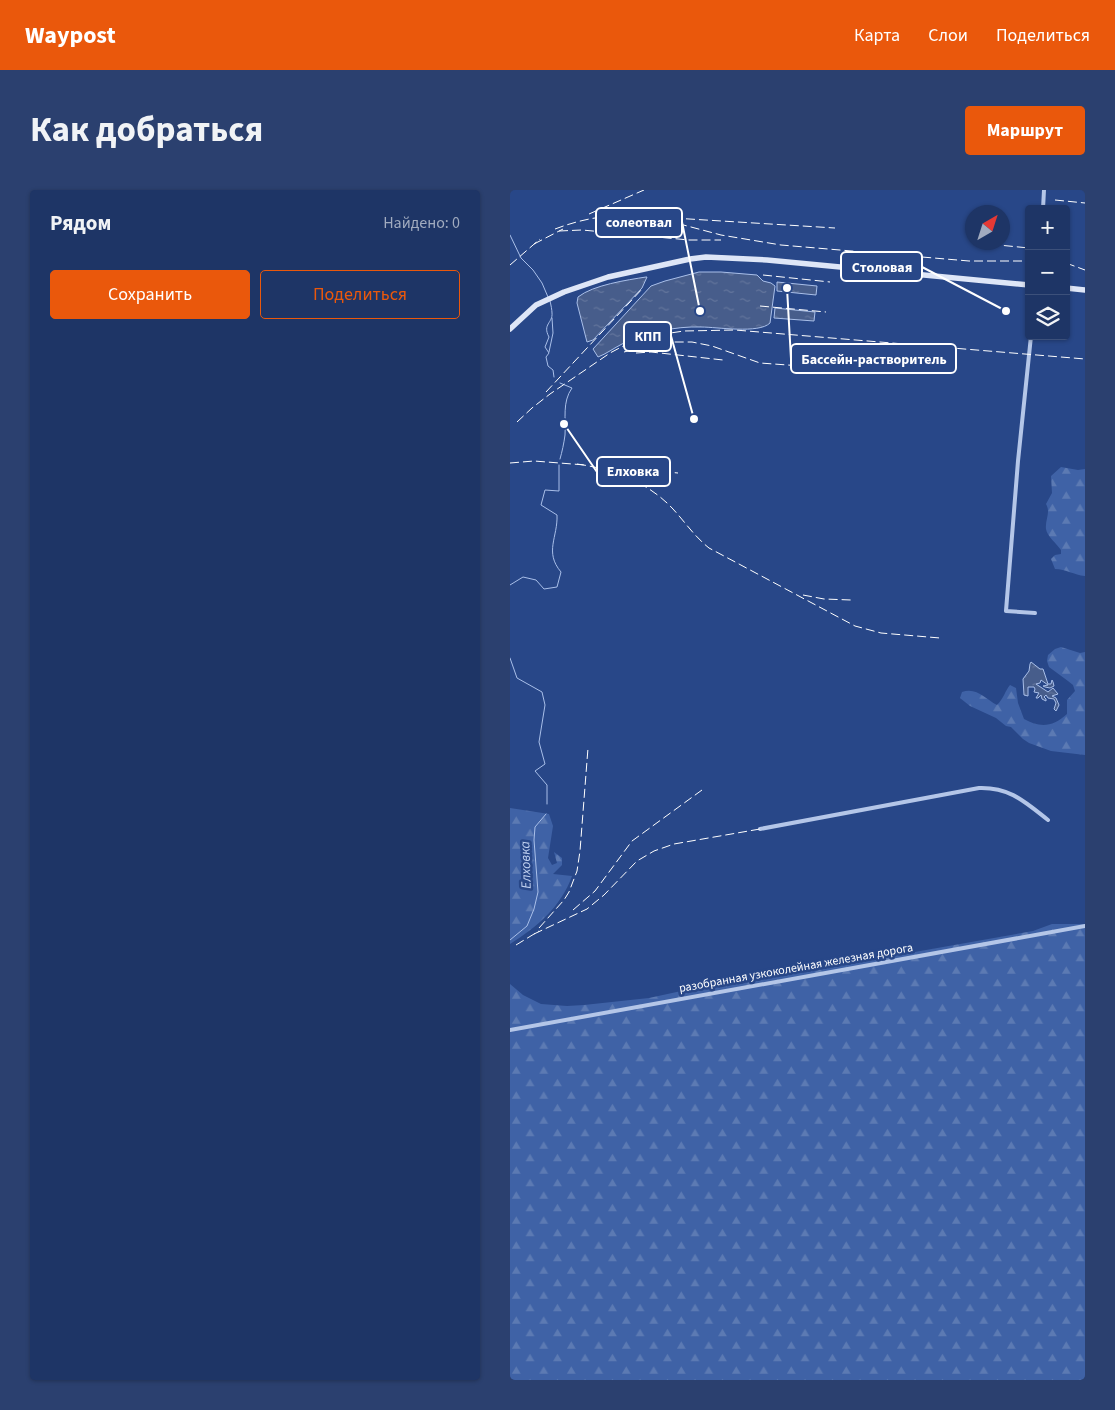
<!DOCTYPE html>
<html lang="ru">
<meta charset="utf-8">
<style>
:root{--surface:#1e3566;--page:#2b406f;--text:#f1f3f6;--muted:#a1abbf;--line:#3c507a;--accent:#ea580c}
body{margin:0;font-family:"Source Sans 3",sans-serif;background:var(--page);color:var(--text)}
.controls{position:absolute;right:15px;top:15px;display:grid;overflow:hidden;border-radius:5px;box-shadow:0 1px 4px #0004}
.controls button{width:45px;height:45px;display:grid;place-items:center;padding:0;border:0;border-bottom:1px solid var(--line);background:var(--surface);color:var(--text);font:25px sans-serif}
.compass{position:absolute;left:455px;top:15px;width:45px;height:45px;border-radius:50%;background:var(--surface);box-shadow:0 1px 4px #0004;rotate:39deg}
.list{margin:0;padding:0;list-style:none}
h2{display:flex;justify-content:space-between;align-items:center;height:65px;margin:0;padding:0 20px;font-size:21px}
h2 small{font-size:16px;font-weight:400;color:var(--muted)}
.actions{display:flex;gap:10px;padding:15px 20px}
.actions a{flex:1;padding:11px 0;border:1px solid var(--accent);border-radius:5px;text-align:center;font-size:18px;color:var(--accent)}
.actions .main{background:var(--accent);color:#fff}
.icon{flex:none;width:28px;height:28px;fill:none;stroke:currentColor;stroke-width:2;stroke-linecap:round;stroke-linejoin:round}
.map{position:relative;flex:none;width:575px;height:1190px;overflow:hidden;border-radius:5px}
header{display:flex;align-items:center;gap:30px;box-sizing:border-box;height:70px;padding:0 25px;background:var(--accent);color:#fff}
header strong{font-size:24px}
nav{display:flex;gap:28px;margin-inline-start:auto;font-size:18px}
.intro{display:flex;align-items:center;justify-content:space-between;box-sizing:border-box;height:120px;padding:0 30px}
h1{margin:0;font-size:35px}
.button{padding:12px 22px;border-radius:5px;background:var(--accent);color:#fff;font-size:18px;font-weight:700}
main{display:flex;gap:30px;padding:0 30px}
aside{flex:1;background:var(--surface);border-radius:5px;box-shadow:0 1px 4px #0004}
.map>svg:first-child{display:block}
</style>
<header>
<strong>Waypost</strong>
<nav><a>Карта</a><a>Слои</a><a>Поделиться</a></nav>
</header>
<div class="intro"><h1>Как добраться</h1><a class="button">Маршрут</a></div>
<main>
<aside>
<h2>Рядом<small>Найдено: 0</small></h2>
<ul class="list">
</ul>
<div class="actions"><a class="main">Сохранить</a><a>Поделиться</a></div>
</aside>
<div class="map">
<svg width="575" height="1190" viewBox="0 0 575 1190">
<defs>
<pattern id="forest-firs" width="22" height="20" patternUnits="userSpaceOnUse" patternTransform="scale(1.25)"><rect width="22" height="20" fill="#3f62a6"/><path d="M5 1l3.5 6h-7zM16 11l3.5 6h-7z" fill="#5c7ab3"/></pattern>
<pattern id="water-ripples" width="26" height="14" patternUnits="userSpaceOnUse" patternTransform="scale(1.25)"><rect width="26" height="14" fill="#475d8b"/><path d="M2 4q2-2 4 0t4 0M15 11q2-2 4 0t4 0" fill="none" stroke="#63759c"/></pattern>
</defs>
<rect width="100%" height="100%" fill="#284788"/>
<g fill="url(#forest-firs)">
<path d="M 551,277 L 568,280 L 575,279 L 575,386 C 564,385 556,379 545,379 L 541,369 L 545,365 L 551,364 L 551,360 C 547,354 537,346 536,339 C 535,329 541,323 536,314 L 542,303 L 541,286 Z"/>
<path d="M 551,457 L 570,463 L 575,462 L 575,565 L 541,561 L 519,553 L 513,549 L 501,537 L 496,536 L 486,528 L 460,516 L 450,508 L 452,502 C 467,497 475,509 487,515 C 494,508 495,501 500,495 L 506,498 L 508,513 L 514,529 C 530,538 543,537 557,524 L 557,510 L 565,501 L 563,495 L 558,491 L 539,477 L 537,471 L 538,465 L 545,459 Z"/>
<path d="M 0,618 L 39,624 L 43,636 L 38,668 L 42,675 L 47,673 L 44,662 L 52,668 L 52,675 L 43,684 L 62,686 C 51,717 27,737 0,754 Z"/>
<path d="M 542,734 L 575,734 L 575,1190 L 0,1190 L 0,794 L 13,805 L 31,814 L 57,816 L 74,815 L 139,808 L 213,792 L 233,785 L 320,777 L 523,741 Z"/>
</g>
<g fill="url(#water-ripples)" stroke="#a9bfe9">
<path d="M 189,82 L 211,82 L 247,85 L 253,91 L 261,93 L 265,96 L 260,133 C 249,144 207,137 191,137 C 165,136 135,143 112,154 C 104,158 96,164 88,167 L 83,159 L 141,96 L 155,91 Z"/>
<path d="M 136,87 L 137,87 L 132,98 L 83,150 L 77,152 L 67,113 L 68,107 C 83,95 117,90 136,87 Z"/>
<path d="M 267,92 L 307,96 L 306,105 L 267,101 Z"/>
<path d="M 265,118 L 305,122 L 304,131 L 264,128 Z"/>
<path d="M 521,472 L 530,479 L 533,479 L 538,494 L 541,494 L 542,490 L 543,492 L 544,496 L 540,498 L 535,497 L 533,496 L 538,495 L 531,490 L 530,493 L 526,494 L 538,502 L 543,498 L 548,504 L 542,506 L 546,508 L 549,515 L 546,521 L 544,519 L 546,513 L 544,509 L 538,508 L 536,505 L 534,507 L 536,509 L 536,511 L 532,509 L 531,505 L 528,508 L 526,508 L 529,503 L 524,502 L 525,499 L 524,497 L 518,497 L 518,506 L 514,505 L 513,489 L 519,481 L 520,474 Z"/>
</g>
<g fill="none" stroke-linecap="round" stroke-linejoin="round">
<g stroke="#a9bfe9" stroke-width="1">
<path d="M 0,45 L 11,68 L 23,80 L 32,93 L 38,107"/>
<path d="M 40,111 C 41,115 42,120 42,123 C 43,133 32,134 39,147 L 35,157 L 39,163 L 36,167 L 38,176 L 43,180 L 44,187"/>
<path d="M 39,162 L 43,143 L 42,128"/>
<path d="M 50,269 C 52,262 54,253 55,245 C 56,229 52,212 62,198 L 50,193"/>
<path d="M 0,395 L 13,387 L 26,390 L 34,399 L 47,397 L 51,382 C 34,362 48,347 47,325 L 31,315 L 35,300 L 49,301 L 49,275"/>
<path d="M 0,468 L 7,488 L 32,502 L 35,515 L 29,552 L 35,574 L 25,581 L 37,595 L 37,614"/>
<path d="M 0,750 L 17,736 L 24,719 L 28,702 L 24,650 L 25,637 L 36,624"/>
</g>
<g stroke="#b4c6e8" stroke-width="4">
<path d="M 533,19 L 534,0"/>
<path d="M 521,146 L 508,271 L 496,421 L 525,423"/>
<path d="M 250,639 L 469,598 C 500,597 515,612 538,630"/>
<path d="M 0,840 L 575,736"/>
</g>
<g stroke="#dee6f7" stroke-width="5.5">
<path d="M 556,98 L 575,100"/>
<path d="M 0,139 L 26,115 L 54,102 L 98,87 L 130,80 L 180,69 L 196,67 L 257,70 L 519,95"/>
</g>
<g stroke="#fff" stroke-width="1" stroke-dasharray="9 4" stroke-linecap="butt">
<path d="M 545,10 L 575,13"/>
<path d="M 79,24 L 134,0"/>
<path d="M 130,25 L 151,29 L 211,45 L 271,55 L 459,71 L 519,71"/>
<path d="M 163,28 L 325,38"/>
<path d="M 45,39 C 77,27 102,24 136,26"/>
<path d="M 49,41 L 72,40 L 179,50 L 211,50"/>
<path d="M 468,53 L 519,58"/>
<path d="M 24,54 L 53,39"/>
<path d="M 556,73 L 575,80"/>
<path d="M 0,75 L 30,49"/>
<path d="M 253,85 L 320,92"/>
<path d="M 250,116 L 316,122"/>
<path d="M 114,162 L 151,152 L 182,152 L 202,156 L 250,173 L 319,178 L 338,176 L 412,160"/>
<path d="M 126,163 L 141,162 L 213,170"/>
<path d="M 36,202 L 133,98"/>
<path d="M 7,232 L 22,218 L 40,204 L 100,163 L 119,153 L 140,146 L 174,141 L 225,140 L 575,169"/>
<path d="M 0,273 L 24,271 L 75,275"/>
<path d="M 67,274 C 103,279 138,292 163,319 C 175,332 184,346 199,358 L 345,436 L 371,443 L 430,448"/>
<path d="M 100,277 L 168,283"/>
<path d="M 293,405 L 314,409 L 341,410"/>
<path d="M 63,720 L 85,701 L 122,651 L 192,600"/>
<path d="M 29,738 L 54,710 L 59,702 L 67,681 L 70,661 L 78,558"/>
<path d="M 24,744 L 77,719 L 94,705 L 127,671 L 144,661 L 164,654 L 250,639"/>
<path d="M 6,755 L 29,741"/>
</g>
</g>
<g text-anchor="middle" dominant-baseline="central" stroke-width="5" stroke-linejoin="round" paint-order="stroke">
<g font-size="12" fill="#fff" stroke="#284788">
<text transform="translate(286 778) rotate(-10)">разобранная узкоколейная железная дорога</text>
</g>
<g font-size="14" font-style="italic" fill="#c0d0f0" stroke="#284788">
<text transform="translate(16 675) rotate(-92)">Елховка</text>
</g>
</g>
<path fill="none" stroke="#fff" stroke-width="2" d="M190 121L172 32M496 121L412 77M184 229L161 146M277 98L281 169M54 234L87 282"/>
<g fill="#fff" stroke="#284788" stroke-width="2">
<circle cx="190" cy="121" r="5"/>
<circle cx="496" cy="121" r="5"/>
<circle cx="184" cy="229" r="5"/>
<circle cx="277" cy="98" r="5"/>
<circle cx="54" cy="234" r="5"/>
</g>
<g fill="#284788" stroke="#fff" stroke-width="2">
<rect x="86" y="18" width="86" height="29" rx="5"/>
<rect x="331" y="62" width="81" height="29" rx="5"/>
<rect x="114" y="132" width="47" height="29" rx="5"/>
<rect x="281" y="154" width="165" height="29" rx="5"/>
<rect x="87" y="267" width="73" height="29" rx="5"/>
</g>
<g font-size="14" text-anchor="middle" font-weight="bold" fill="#fff">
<text x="129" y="37">солеотвал</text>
<text x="372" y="82">Cтоловая</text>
<text x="138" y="151">КПП</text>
<text x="364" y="174">Бассейн-растворитель</text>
<text x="123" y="286">Елховка</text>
</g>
</svg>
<div class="controls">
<button>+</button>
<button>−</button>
<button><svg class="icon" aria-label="layers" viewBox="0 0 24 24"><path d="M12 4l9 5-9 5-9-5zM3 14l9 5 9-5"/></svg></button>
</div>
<svg class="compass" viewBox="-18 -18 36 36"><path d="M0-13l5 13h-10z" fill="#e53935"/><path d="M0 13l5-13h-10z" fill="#a1abbf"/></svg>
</div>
</main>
